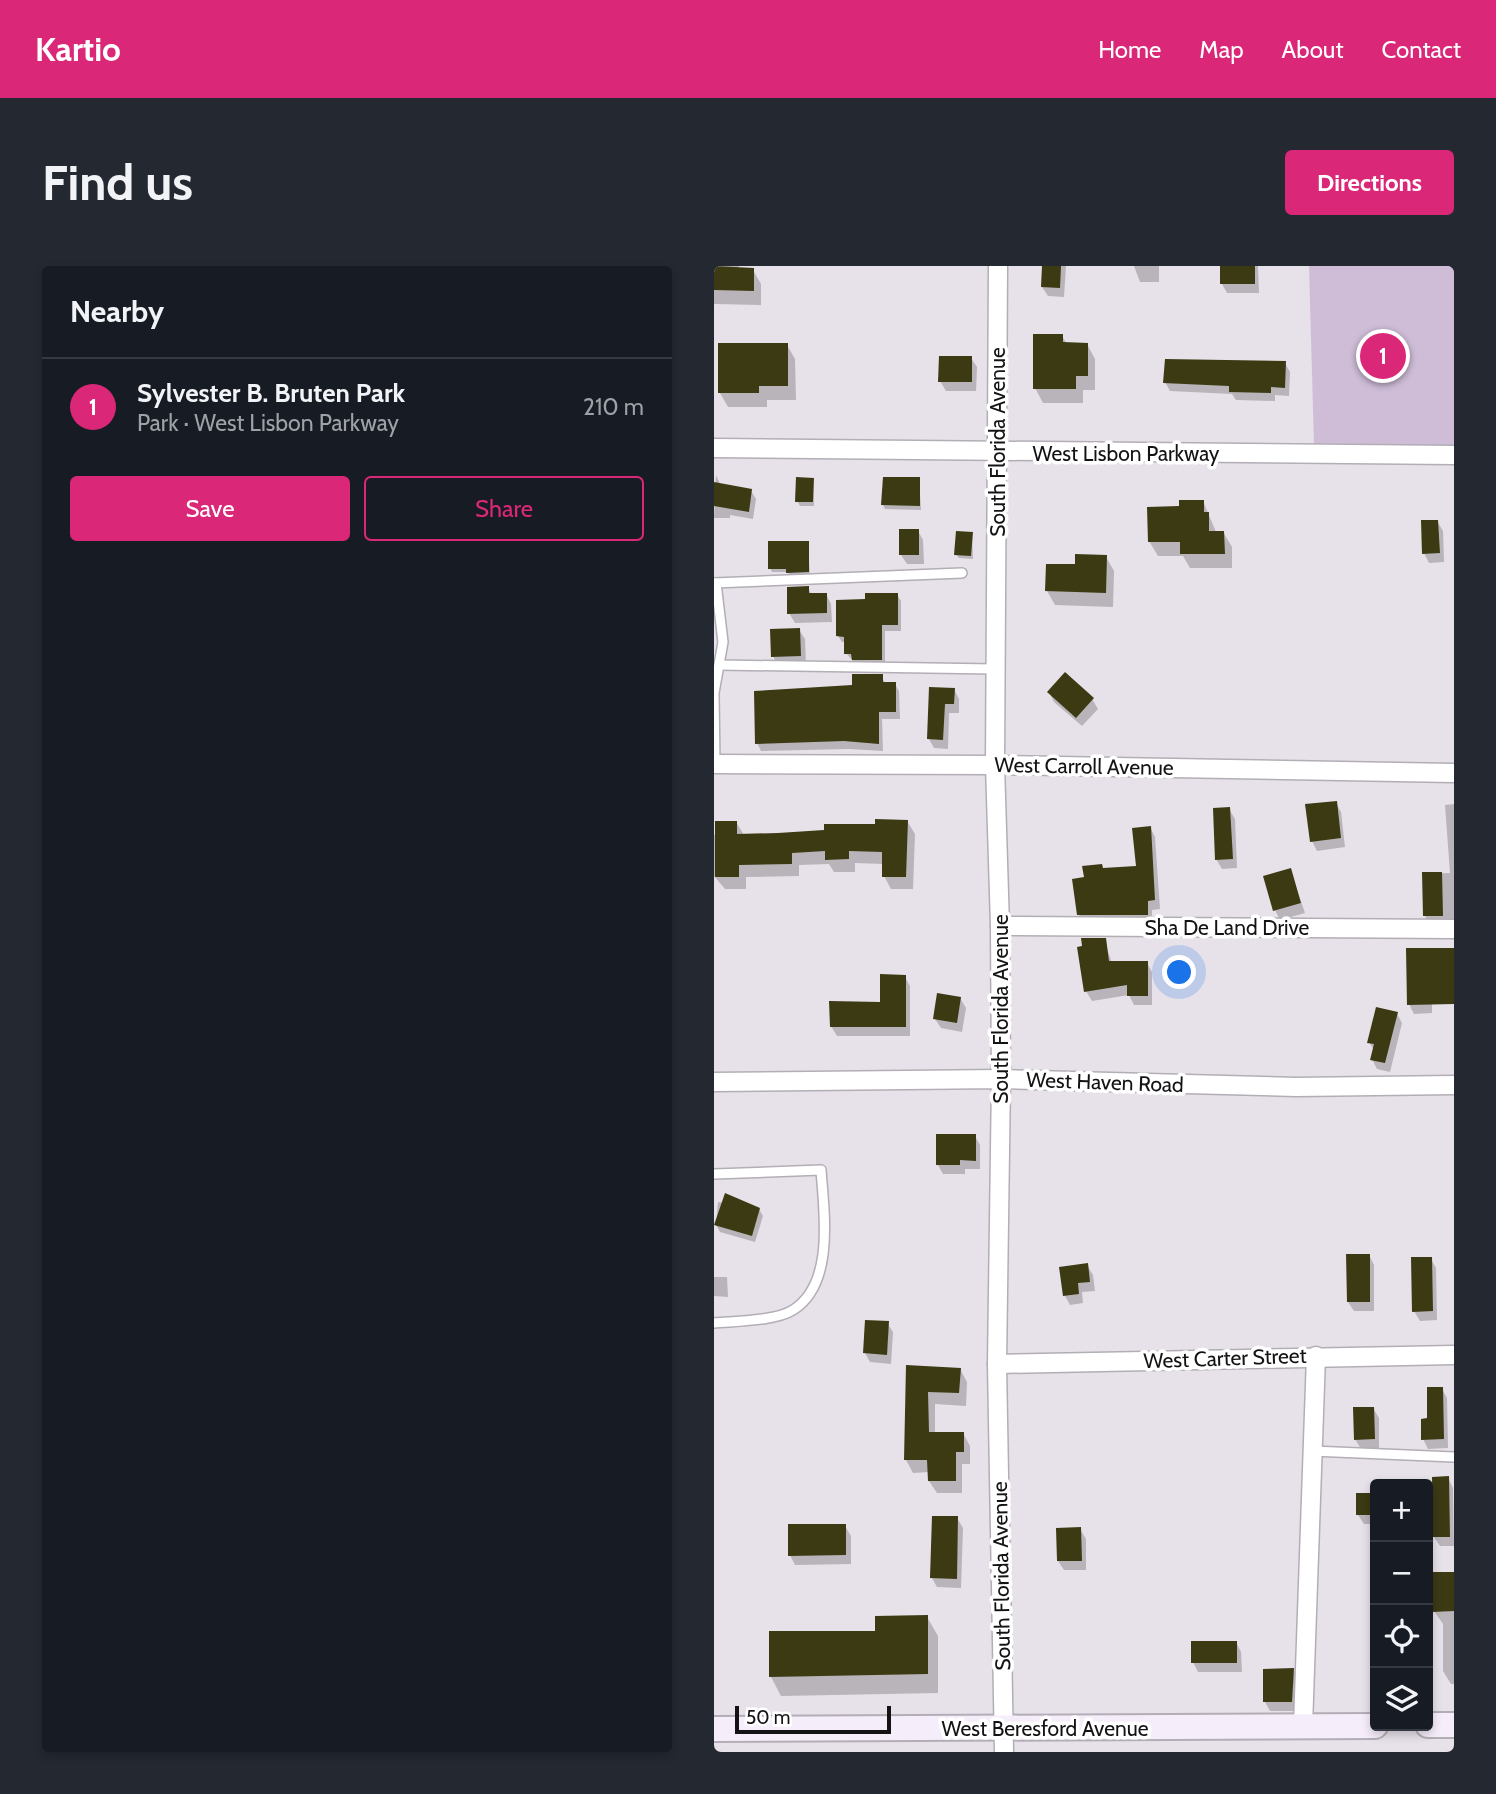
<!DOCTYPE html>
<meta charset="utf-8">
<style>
:root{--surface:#171b24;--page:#242831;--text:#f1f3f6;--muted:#9ea1a6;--line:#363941;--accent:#db2777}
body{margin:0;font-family:Cabin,sans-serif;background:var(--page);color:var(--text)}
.controls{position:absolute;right:21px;bottom:21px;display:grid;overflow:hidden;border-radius:7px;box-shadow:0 4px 10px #0003}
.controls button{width:63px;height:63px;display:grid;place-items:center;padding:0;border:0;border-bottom:2px solid var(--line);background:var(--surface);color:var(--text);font:35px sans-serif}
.scale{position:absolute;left:21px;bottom:18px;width:156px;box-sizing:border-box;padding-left:7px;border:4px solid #141215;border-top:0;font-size:19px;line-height:24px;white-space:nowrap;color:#141215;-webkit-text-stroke:5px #fff;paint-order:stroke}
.you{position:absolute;left:466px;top:707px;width:24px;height:24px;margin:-18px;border:5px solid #fff;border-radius:50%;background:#1a73e8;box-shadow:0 0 0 10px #1a73e833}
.badge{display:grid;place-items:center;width:46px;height:46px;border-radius:50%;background:var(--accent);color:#fff;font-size:23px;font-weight:700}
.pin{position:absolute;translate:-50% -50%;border:4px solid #fff;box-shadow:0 2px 7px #0006}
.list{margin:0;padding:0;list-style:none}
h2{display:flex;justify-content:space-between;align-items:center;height:91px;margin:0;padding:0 28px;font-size:30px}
h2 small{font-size:23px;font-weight:400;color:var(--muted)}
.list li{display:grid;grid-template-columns:46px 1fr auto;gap:21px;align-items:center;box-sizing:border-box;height:98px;padding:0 28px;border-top:2px solid var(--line)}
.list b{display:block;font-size:26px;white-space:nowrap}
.list p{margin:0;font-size:23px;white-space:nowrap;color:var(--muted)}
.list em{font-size:23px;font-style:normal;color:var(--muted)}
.actions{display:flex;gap:14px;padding:21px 28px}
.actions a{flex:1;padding:16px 0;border:2px solid var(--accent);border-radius:7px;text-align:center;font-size:24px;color:var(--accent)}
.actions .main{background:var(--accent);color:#fff}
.icon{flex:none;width:38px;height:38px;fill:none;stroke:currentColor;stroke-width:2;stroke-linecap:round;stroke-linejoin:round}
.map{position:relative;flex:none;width:740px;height:1486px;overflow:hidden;border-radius:7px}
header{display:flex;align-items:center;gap:42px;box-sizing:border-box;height:98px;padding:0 35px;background:var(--accent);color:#fff}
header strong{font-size:33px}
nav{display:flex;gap:38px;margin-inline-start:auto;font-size:24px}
.intro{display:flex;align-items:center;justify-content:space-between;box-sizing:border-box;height:168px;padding:0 42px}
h1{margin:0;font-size:49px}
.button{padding:18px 32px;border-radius:7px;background:var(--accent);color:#fff;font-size:24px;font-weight:700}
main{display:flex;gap:42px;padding:0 42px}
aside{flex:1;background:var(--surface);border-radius:7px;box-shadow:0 4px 10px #0003}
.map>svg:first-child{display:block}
</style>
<header>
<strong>Kartio</strong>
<nav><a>Home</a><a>Map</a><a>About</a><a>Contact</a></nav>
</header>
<div class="intro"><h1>Find us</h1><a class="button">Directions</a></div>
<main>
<aside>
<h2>Nearby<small></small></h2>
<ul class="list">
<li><span class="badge">1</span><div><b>Sylvester B. Bruten Park</b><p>Park · West Lisbon Parkway</p></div><em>210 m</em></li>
</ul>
<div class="actions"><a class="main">Save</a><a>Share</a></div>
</aside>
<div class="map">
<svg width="740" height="1486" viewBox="0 0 740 1486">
<rect width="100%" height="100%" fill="#e7e1e9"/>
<path fill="#cfbdd8" d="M 595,0 L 740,0 L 740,180 L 600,179 Z"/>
<g fill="#0003">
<path d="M 0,0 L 25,0 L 25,4 L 39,4 L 47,18 L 47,39 L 0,38 Z"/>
<path d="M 330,0 L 352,0 L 350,31 L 334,30 L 328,21 Z"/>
<path d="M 420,0 L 445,0 L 445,16 L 426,16 Z"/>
<path d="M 508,0 L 544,0 L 545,27 L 513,27 L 508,18 Z"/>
<path d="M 348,70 L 353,78 L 373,78 L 381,93 L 381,124 L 369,124 L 369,137 L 329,137 L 321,122 Z"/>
<path d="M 73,79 L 81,93 L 82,134 L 53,134 L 53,141 L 14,141 L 6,127 Z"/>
<path d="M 257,92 L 263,101 L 262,125 L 232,125 L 226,115 Z"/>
<path d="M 571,97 L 576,106 L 575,130 L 561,129 L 561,135 L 522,134 L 518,128 L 456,125 L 451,116 Z"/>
<path d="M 2,209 L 6,218 L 37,225 L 42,233 L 39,253 L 16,249 L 16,252 L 0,252 Z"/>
<path d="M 99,213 L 100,240 L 86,240 L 83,235 Z"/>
<path d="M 205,213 L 207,244 L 171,243 L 169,239 Z"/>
<path d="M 489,235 L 502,266 L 509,266 L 518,281 L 518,302 L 476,302 L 469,290 L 444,290 L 435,275 L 467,242 Z"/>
<path d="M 723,255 L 729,265 L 730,296 L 715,297 L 710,287 Z"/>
<path d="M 204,265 L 209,274 L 210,298 L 193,298 L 187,289 Z"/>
<path d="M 258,268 L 259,293 L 245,292 L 242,288 Z"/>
<path d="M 94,277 L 96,310 L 76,311 L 74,306 L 58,306 L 56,302 Z"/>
<path d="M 392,291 L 400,305 L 399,341 L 341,339 L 333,325 L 363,300 Z"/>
<path d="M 94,322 L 98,329 L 112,328 L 117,338 L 118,356 L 81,357 L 75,347 Z"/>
<path d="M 183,329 L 187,335 L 187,365 L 171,365 L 171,400 L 143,400 L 132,387 L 132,376 L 128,376 L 124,370 L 153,335 Z"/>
<path d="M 85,364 L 91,373 L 92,399 L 64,400 L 59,390 Z"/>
<path d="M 167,410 L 172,418 L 181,418 L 185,425 L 186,453 L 168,453 L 169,485 L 135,483 L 47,485 L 43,477 L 140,421 Z"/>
<path d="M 217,423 L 240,423 L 245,433 L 245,447 L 235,447 L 234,483 L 220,482 L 215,473 Z"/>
<path d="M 335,426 L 378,433 L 384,443 L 368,460 L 340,436 Z"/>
<path d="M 622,537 L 627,546 L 631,581 L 603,585 L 598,575 Z"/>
<path d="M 740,538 L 740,656 L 716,659 L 711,650 L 710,608 L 736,607 L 731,539 Z"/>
<path d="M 515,543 L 521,553 L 523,602 L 508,603 L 502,593 Z"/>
<path d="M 193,555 L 201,568 L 199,623 L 177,623 L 170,610 L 170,598 L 141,597 L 141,606 L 120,606 L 115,598 L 85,599 L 85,610 L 32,611 L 32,623 L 11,623 L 0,610 L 0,569 L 22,556 L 30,569 L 112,566 Z"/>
<path d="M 436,561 L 441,571 L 446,643 L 438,644 L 438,658 L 371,658 L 365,649 L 390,604 L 424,602 Z"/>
<path d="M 576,604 L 591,647 L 566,654 L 561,644 Z"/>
<path d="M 390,674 L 398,697 L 433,697 L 438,706 L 438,739 L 420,739 L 415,729 L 378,735 L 372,725 Z"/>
<path d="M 740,683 L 740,724 L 711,724 L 718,736 L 718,747 L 700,748 L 695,738 L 694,684 Z"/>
<path d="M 191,711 L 196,720 L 196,770 L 123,770 L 117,760 L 168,737 Z"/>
<path d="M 246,732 L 252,742 L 248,766 L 227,762 L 221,753 Z"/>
<path d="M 683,748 L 688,757 L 676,806 L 663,803 L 658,793 L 660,784 L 655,776 Z"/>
<path d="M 261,870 L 266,879 L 266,903 L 251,903 L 251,908 L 229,908 L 224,899 Z"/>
<path d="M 4,936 L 45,943 L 49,950 L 41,976 L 6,966 L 2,959 Z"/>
<path d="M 655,989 L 660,999 L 660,1045 L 640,1045 L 634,1036 Z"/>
<path d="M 717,993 L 722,1002 L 723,1054 L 706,1055 L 700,1045 Z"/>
<path d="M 373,999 L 379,1009 L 381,1025 L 368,1026 L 369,1037 L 356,1039 L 351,1030 L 347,1002 Z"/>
<path d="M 0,1011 L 13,1011 L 14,1031 L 0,1030 Z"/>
<path d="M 173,1057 L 179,1066 L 177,1098 L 156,1096 L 151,1087 Z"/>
<path d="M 194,1101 L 246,1103 L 253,1116 L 252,1140 L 221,1138 L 221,1168 L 249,1167 L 256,1180 L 256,1198 L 248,1198 L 248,1227 L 223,1227 L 215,1215 L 215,1206 L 199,1207 L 192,1194 Z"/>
<path d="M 728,1123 L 733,1132 L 734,1182 L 714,1183 L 709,1173 Z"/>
<path d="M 659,1142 L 665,1152 L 665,1183 L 647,1183 L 641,1173 Z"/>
<path d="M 734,1212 L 739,1222 L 740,1280 L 726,1280 L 720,1271 Z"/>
<path d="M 644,1229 L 661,1229 L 661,1258 L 650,1258 L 644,1249 Z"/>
<path d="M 243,1252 L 249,1262 L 247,1322 L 223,1321 L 218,1312 Z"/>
<path d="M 131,1260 L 137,1270 L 137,1298 L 81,1299 L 76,1289 Z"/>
<path d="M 366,1263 L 372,1273 L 372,1304 L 350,1304 L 344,1295 Z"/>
<path d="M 740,1307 L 740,1418 L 737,1418 L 729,1405 L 729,1358 L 720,1345 L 720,1308 Z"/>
<path d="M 213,1351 L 224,1370 L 224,1427 L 67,1430 L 57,1411 L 163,1367 Z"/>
<path d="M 522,1376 L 527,1386 L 528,1406 L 484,1406 L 479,1396 Z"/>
<path d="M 579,1404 L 584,1413 L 583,1445 L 556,1445 L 551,1436 Z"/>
</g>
<g fill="#3b3a13">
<path d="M 0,0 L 40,2 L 40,25 L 0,24 Z"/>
<path d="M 328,0 L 347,0 L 346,22 L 327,21 Z"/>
<rect x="506" y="0" width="35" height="18"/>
<path d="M 319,68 L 349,68 L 349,76 L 374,77 L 374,110 L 362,110 L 362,123 L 319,123 Z"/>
<path d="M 4,77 L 74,77 L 74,120 L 45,120 L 45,127 L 4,127 Z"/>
<path d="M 225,90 L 258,90 L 258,116 L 224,116 Z"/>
<path d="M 451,93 L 572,95 L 571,122 L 557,121 L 557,127 L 515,126 L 515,120 L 449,117 Z"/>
<path d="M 82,211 L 100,212 L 99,236 L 81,236 Z"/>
<path d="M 169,211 L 206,211 L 206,240 L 167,239 Z"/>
<path d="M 0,216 L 38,223 L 35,246 L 0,240 Z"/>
<path d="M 465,234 L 490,234 L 490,246 L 495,246 L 495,265 L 510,265 L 511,288 L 466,288 L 466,276 L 434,276 L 433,241 L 465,240 Z"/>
<path d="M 707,254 L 724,254 L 726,287 L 708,288 Z"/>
<rect x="185" y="263" width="20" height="26"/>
<path d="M 242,265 L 259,266 L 257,290 L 240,289 Z"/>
<path d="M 54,275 L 95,275 L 95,306 L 72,307 L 72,303 L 54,303 Z"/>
<path d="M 361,288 L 393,289 L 392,327 L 331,325 L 332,298 L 361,298 Z"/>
<path d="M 95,320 L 95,327 L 113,327 L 113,347 L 73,348 L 73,321 Z"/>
<path d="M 151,327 L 184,327 L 184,359 L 168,359 L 168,394 L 138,394 L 137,388 L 130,388 L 130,371 L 122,370 L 122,334 L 151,333 Z"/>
<path d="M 86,362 L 87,390 L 57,391 L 56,363 Z"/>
<path d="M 351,406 L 380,432 L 362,452 L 333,426 Z"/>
<path d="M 138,408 L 169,408 L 169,416 L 182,416 L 182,446 L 165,446 L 165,478 L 130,475 L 41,478 L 40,425 L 138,419 Z"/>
<path d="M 215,421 L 241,422 L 240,438 L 231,438 L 229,474 L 213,473 Z"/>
<path d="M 623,535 L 627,572 L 596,576 L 591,538 Z"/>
<path d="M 516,541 L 519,593 L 501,594 L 499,542 Z"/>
<path d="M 161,553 L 194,554 L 192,611 L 168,611 L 168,586 L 135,585 L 135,593 L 111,594 L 111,585 L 78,587 L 78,598 L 25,599 L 25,611 L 1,611 L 1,555 L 23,555 L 23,568 L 64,567 L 110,564 L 110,558 L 161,558 Z"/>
<path d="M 437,560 L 441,634 L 434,635 L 434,649 L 363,649 L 358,613 L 370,611 L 368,600 L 388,598 L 389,602 L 422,600 L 418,562 Z"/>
<path d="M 577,602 L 587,637 L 559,645 L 549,610 Z"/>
<path d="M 708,606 L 728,606 L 729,650 L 709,650 Z"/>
<path d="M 367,672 L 392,672 L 395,695 L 434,695 L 434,730 L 413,730 L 413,719 L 370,726 L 363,681 L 368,680 Z"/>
<path d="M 692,682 L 740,682 L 740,738 L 693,739 Z"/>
<path d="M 166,708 L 192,709 L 192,761 L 116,761 L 115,735 L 166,736 Z"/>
<path d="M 223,727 L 247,731 L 243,757 L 219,753 Z"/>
<path d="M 662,741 L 684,746 L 671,797 L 656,794 L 660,778 L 653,777 Z"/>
<path d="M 222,868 L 262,868 L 262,895 L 246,894 L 246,899 L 222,899 Z"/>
<path d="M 11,927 L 46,942 L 38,970 L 0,959 Z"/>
<path d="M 632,988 L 656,988 L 656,1036 L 633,1036 Z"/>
<path d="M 697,991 L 718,991 L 719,1045 L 698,1046 Z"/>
<path d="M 374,997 L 376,1016 L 364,1017 L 365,1028 L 349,1030 L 345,1001 Z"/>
<path d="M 151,1054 L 175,1055 L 173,1089 L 149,1087 Z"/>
<path d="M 192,1099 L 247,1102 L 245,1127 L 214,1126 L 215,1166 L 250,1166 L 250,1186 L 242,1186 L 242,1215 L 214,1215 L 213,1194 L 190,1194 Z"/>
<path d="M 713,1121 L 729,1121 L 730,1173 L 707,1174 L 707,1153 L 713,1152 Z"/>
<path d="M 639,1141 L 660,1141 L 661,1173 L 640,1174 Z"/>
<path d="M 735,1210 L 736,1271 L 719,1271 L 718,1211 Z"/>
<rect x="642" y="1227" width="19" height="22"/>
<path d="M 218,1250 L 244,1250 L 243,1313 L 216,1312 Z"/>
<path d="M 74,1258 L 132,1258 L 132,1289 L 74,1290 Z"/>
<path d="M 367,1261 L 368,1295 L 343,1295 L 342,1262 Z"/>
<path d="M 718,1306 L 740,1306 L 740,1345 L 718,1346 Z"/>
<path d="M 214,1349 L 214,1408 L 55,1411 L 55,1365 L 161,1365 L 161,1350 Z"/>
<rect x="477" y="1375" width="46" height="22"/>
<path d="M 580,1402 L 578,1436 L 549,1436 L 549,1403 Z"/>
</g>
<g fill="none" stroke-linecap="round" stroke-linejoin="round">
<defs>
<g id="lane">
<path d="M 0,317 L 248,307"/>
<path d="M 5,399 L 281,403"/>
<path d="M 1,498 L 0,427 L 9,376 L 2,317"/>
<path d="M 0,908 L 107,904 C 110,946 121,1018 79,1044 C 62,1055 21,1055 0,1057"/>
<path d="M 598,1185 L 740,1191"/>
</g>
<g id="street">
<path d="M 284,0 L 281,499 L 286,660 L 287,813 L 283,1098 L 290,1486"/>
<path d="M 0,182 L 740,189"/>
<path d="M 0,498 L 281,499 L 740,507"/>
<path d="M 286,660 L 740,663"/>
<path d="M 0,816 L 287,813 L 582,821 L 740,819"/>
<path d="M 283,1098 L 740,1089"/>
<path d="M 589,1460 L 602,1090"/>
</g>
<g id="secondary">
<path d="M 714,1459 L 740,1459"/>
<path d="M 0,1463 L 661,1460"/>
</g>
</defs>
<use href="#lane" stroke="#b3aeb6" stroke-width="12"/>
<use href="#street" stroke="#b3aeb6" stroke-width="21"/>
<use href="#secondary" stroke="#b3aeb6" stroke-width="28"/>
<use href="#lane" stroke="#fff" stroke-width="9"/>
<use href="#street" stroke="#fff" stroke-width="18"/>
<use href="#secondary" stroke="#f6edfb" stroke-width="24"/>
</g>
<g text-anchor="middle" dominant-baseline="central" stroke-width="7" stroke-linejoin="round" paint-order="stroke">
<g font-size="21" fill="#141215" stroke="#fff">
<text transform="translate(283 176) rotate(-90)">South Florida Avenue</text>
<text x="412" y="187">West Lisbon Parkway</text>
<text transform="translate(370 500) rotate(1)">West Carroll Avenue</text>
<text x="513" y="661">Sha De Land Drive</text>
<text transform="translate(286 743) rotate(-90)">South Florida Avenue</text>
<text transform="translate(391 816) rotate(2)">West Haven Road</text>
<text transform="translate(511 1092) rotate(-2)">West Carter Street</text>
<text transform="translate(287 1310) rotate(-91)">South Florida Avenue</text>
<text x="331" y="1462">West Beresford Avenue</text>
</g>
</g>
</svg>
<div class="controls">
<button>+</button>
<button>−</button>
<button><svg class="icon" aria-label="locate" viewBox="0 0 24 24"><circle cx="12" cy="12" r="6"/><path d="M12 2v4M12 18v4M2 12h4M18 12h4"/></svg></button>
<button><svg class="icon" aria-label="layers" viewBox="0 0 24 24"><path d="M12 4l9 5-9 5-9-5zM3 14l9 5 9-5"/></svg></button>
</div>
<div class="scale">50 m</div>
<div class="you"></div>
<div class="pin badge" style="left:669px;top:90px">1</div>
</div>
</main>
